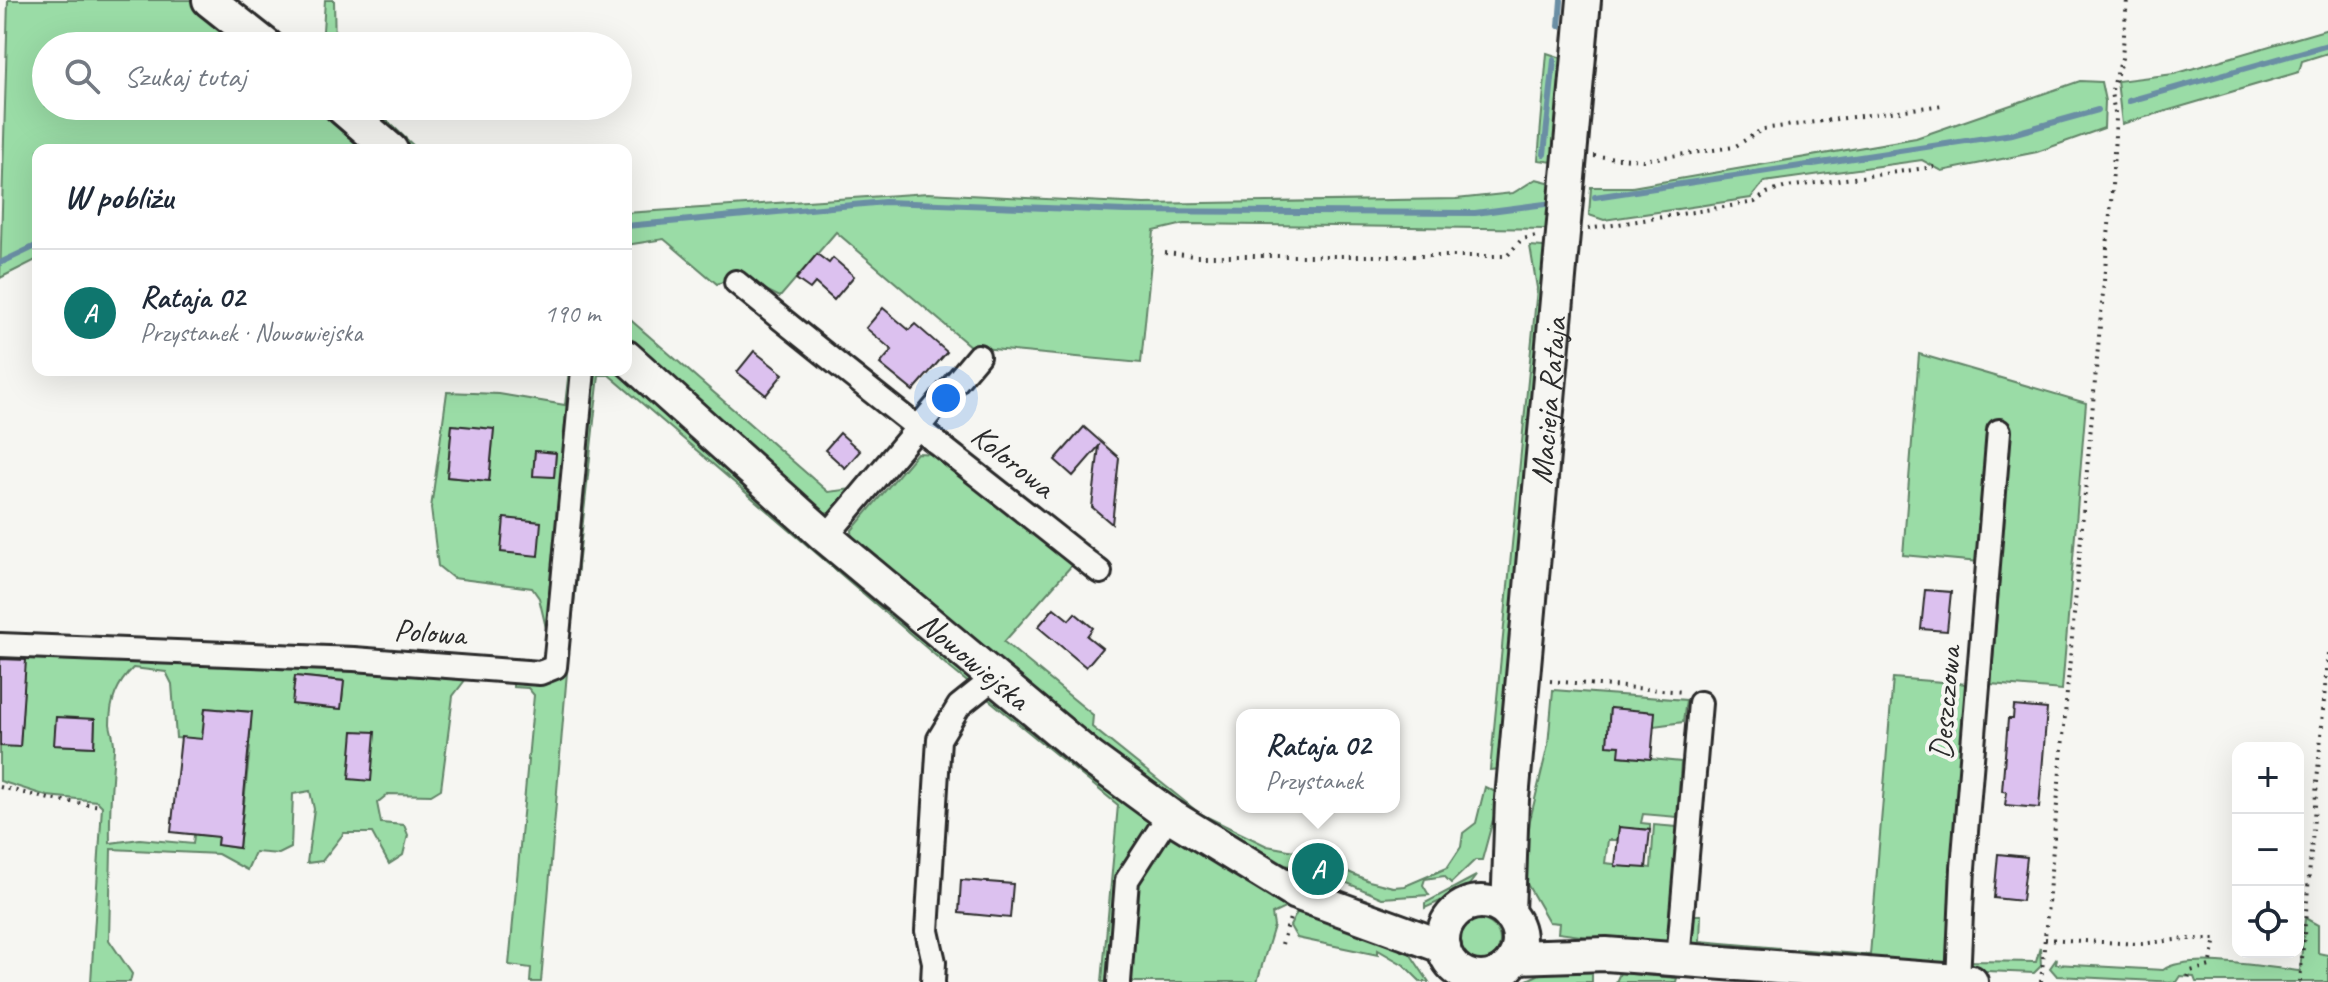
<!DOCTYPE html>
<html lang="pl">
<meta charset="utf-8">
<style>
:root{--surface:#fff;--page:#f2f2f3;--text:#1f2937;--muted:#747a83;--line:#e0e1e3;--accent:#0f766e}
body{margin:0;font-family:Caveat,sans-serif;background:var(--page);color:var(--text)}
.controls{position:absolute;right:24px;bottom:24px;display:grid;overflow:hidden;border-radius:16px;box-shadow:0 8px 32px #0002}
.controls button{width:72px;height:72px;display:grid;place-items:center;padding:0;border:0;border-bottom:2px solid var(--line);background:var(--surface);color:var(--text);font:40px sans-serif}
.you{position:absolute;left:946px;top:398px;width:28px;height:28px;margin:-20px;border:6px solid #fff;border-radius:50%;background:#1a73e8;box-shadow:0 0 0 12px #1a73e833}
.badge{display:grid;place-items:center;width:52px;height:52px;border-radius:50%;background:var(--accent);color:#fff;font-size:26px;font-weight:700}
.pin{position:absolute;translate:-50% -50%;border:4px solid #fff;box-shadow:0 2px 8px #0006}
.popup{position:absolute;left:1236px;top:709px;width:164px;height:104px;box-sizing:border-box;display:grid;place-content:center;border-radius:16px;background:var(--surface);filter:drop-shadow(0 2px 6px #0005);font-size:26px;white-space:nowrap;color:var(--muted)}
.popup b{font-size:30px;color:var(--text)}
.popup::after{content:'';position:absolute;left:50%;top:100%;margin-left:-16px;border:16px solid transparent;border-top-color:var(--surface)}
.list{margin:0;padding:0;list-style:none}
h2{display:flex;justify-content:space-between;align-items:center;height:104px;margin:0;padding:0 32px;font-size:34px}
h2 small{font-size:26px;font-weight:400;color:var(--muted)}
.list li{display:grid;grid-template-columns:52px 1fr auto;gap:24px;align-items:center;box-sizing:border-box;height:128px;padding:0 32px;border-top:2px solid var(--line)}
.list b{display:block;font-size:30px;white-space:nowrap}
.list p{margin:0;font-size:26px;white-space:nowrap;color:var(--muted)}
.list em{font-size:26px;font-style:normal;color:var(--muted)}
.icon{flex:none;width:44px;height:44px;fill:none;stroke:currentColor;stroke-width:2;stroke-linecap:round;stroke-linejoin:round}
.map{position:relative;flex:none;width:2328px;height:982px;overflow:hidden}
.search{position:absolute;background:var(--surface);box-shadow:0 8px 32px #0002;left:32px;top:32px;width:600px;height:88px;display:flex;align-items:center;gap:20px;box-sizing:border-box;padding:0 28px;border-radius:44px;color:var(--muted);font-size:30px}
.panel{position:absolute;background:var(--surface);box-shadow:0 8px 32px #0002;left:32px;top:144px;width:600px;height:232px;border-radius:16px}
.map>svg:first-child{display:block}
</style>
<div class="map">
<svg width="2328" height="982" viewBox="0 0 2328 982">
<rect width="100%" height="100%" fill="#f6f6f2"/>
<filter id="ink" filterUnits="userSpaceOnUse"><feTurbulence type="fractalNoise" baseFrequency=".0125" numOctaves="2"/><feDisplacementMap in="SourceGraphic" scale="16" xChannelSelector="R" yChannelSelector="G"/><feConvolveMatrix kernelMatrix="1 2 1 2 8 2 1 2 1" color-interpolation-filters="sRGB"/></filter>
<g filter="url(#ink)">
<g fill="#9adca6" stroke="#628468" stroke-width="2" fill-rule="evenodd">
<path d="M 8,0 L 197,0 L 251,46 L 46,46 L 46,106 L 320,106 L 370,150 L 38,150 L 38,259 L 0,278 Z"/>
<path d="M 325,0 L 334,0 L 335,46 L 322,46 Z"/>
<path d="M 2328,29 L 2328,53 L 2302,61 L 2299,72 L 2122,124 L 2117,81 L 2174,74 Z"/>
<path d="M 1547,53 L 1565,59 L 1560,153 L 1553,162 L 1538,160 Z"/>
<path d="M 2080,81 L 2101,82 L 2105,101 L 2104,128 L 2037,152 L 1942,171 L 1922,160 L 1764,182 L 1751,198 L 1604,220 L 1589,215 L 1591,187 L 1632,187 L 1916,138 Z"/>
<path d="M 356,106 L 372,106 L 418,150 L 406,150 Z"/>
<path d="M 1536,179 L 1556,184 L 1552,223 L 1545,229 L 1184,224 L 1154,231 L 1141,363 L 971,347 L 836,232 L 780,297 L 738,276 L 717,284 L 664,239 L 626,245 L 626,213 L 928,193 L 1144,204 L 1456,199 L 1513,193 Z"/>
<path d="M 1530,246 L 1543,247 L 1551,254 L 1501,769 L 1490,770 L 1537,288 Z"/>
<path d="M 626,316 L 828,492 L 852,489 L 832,513 L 815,511 L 626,346 Z"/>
<path d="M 1919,354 L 2086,403 L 2062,690 L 1991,684 L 2001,564 L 1903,555 Z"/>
<path d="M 569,370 L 617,370 L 1286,902 L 1287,907 L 1272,914 L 1274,926 L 1257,982 L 1102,982 L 1118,805 L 950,668 L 609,375 L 599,375 L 570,640 L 549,641 L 539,598 L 532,588 L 453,578 L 438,566 L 431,508 L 447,392 L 499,394 L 565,405 ZM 452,425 L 494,430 L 489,481 L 447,477 ZM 535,451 L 556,453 L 554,477 L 533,475 Z"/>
<path d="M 917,453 L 938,454 L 1072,565 L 1004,642 L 1093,715 L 1092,727 L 1199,813 L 1267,846 L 1305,853 L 1369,881 L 1393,887 L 1405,886 L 1447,868 L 1461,847 L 1463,833 L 1476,823 L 1485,787 L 1500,794 L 1482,860 L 1475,860 L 1451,883 L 1444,876 L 1425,879 L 1423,885 L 1429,895 L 1382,898 L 1294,860 L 1290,866 L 1259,859 L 1166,798 L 1031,692 L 853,544 L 852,530 Z"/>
<path d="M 0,653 L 89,661 L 104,658 L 469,675 L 453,696 L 441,789 L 431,795 L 388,794 L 377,803 L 381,823 L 404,825 L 408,835 L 403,855 L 389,864 L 372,833 L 344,833 L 322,861 L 307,863 L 314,809 L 310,791 L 293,794 L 291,848 L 279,854 L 255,852 L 247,870 L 218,854 L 111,849 L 109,940 L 132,974 L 130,982 L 91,982 L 102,806 L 97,801 L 47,796 L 0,781 L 0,745 L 20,746 L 25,669 L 0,667 ZM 133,668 L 166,672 L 172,684 L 176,738 L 205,740 L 193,844 L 140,839 L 110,843 C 109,810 112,781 114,749 C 115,740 111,732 110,724 C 110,701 117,684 133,668 ZM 295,676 L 344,681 L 341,709 L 293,704 ZM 205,708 L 251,712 L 250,739 L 203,736 ZM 56,718 L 95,720 L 94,747 L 55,745 ZM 229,744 L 250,747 L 239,848 L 217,845 Z"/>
<path d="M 561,671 L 567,672 L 541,982 L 530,982 L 531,968 L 509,965 L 534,695 L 528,688 L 513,687 L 513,677 Z"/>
<path d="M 1893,678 L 1967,684 L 1947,944 L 1971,961 L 2036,962 L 2040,947 L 2041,966 L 2034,973 L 1913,968 L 1907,961 L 1899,960 L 1890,967 L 1795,956 L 1796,949 L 1870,955 Z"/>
<path d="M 1553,690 L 1686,700 L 1683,722 L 1654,726 L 1610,708 L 1607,744 L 1620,746 L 1620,756 L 1681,762 L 1677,817 L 1643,814 L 1641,823 L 1650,824 L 1650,830 L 1619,828 L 1617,840 L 1608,840 L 1605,863 L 1651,868 L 1654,825 L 1677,827 L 1667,942 L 1663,947 L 1558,933 L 1559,923 L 1549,922 L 1523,877 L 1530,820 L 1548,745 Z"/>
<path d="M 1476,876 L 1465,890 L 1425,908 L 1425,903 Z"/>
<path d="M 1297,912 L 1403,943 L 1429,982 L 1421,982 L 1404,965 L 1378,950 L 1378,955 L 1297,938 L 1290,926 Z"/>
<path d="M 1693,915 L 1701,915 L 1700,941 L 1779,948 L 1779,953 L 1689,949 Z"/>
<path d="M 2305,918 L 2318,925 L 2318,953 L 2328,955 L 2328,982 L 2196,982 L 2194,977 L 2180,976 L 2176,982 L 2057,976 L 2050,968 L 2057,958 L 2056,964 L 2163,970 C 2189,952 2268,968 2300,971 Z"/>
<circle cx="1479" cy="941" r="21"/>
<path d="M 1546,971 L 1592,972 L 1592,982 L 1523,982 Z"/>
<path d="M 1620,973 L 1677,978 L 1676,982 L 1616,982 Z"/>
</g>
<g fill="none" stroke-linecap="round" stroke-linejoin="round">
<g stroke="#6b8ea4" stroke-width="6">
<path d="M 1559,26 L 1561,0"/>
<path d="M 2129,101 L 2328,45"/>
<path d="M 1544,154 L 1554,60"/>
<path d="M 1595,197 L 2012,134 L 2098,110"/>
<path d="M 626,226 L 885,202 L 1125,211 L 1475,213 L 1553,203"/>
<path d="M 0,263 L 38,245"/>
</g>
</g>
<g fill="#dcc1ef" stroke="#2b2b2b" stroke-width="2">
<path d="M 817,254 L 829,263 L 833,258 L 854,276 L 834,300 L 815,283 L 810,289 L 796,279 Z"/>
<path d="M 883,308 L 909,330 L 915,324 L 947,352 L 913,391 L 880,364 L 892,350 L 866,328 Z"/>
<path d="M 754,351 L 783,374 L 766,395 L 737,372 Z"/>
<path d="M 452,425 L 494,429 L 489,481 L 447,477 Z"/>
<path d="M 1084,427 L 1119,458 L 1112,524 L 1092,507 L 1099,446 L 1073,476 L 1055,460 Z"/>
<path d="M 840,433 L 860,451 L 845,468 L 825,450 Z"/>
<path d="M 535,451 L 556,453 L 554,477 L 533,476 Z"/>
<path d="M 504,518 L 541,522 L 538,556 L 501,552 Z"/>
<path d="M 1925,590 L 1951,592 L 1947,631 L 1921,629 Z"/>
<path d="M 1054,608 L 1069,620 L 1075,613 L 1093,628 L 1087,636 L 1102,648 L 1086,667 L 1038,627 Z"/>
<path d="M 0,659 L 26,660 L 20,747 L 0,746 Z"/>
<path d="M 295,676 L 344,681 L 341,709 L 292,704 Z"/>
<path d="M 2014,706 L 2047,709 L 2039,808 L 2005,805 L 2007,792 L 2002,791 L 2008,719 L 2013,719 Z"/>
<path d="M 205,708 L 252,712 L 239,848 L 217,845 L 218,837 L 171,832 L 181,737 L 202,739 Z"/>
<path d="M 1610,708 L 1655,712 L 1651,759 L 1619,756 L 1620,746 L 1607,745 Z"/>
<path d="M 56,717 L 95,719 L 94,747 L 54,745 Z"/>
<path d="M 353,731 L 375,732 L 371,781 L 349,779 Z"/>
<path d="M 1619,827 L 1650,830 L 1646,868 L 1615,866 Z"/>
<path d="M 1998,854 L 2027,857 L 2022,901 L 1994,898 Z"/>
<path d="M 961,880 L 1013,884 L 1010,918 L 959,913 Z"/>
</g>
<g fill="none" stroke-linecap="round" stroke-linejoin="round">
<defs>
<g id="street">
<path d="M 736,282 C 856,381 979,475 1100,572"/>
<path d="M 826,537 L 978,356"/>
<path d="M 0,645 L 354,659 L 540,673 L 555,667 L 583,370"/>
<path d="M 1678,961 L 1700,703"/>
<path d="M 1958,981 L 1963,868 L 1999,431"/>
<path d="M 933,982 L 934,962 L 927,931 L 939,739 L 959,706 L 994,678"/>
<path d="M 1119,982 L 1127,880 L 1169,815"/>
</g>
<g id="secondary">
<path d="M 209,0 L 267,46"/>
<path d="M 340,106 L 391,150"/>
<path id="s1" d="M 626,357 L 826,537 L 1091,758 L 1169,815 L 1296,893 L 1444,947"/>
<circle cx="1481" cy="940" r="38"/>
<path id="s2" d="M 1508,913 L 1512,799 L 1584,0"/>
<path d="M 1515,957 L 1606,954 L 1971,982"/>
</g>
</defs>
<use href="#street" stroke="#2b2b2b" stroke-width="28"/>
<use href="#secondary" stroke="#2b2b2b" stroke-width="38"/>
<g stroke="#2b2b2b" stroke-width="4" stroke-dasharray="2 6" stroke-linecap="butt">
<path d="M 1594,156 L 1643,160 L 1734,147 L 1763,129 L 1943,105"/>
<path d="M 1588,229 L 1755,202 L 1767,193 L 1787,187 L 1934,167"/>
<path d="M 1165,253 L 1195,256 L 1507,256 L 1522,239 L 1536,236"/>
<path d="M 1550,681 L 1685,692"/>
<path d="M 0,787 L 49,799 L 102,806"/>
<path d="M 2045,939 L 2140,944 L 2184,939 L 2216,939 L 2210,966 L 2190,971 L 2188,977"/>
<path d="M 1282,944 L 1290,918"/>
<path d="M 2041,982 L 2111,203 L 2116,118 L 2111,93 L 2122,58 L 2127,0"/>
<path d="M 2300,982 L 2328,653"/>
</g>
<use href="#street" stroke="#f6f6f2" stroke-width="22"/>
<use href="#secondary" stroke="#f6f6f2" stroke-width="32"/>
</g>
</g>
<g text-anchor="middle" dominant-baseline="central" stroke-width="8" stroke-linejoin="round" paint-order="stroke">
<g font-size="32" fill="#2b2b2b" stroke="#f6f6f2">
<text stroke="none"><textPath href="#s2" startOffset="514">Macieja Rataja</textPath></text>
<text transform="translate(1013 461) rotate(39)">Kolorowa</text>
<text transform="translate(430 632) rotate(4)">Polowa</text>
<text stroke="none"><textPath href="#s1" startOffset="462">Nowowiejska</textPath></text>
<text transform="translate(1945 703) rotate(-85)">Deszczowa</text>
</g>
</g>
</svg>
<div class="controls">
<button>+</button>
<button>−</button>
<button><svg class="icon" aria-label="locate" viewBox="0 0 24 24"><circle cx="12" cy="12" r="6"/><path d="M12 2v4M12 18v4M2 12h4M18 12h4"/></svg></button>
</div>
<div class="you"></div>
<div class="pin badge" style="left:1318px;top:869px">A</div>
<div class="popup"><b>Rataja 02</b>Przystanek</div>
<div class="search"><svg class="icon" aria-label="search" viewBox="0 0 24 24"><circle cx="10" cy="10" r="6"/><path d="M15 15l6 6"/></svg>Szukaj tutaj</div>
<section class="panel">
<h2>W pobliżu<small></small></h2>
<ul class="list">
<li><span class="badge">A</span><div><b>Rataja 02</b><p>Przystanek · Nowowiejska</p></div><em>190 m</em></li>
</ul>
</section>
</div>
